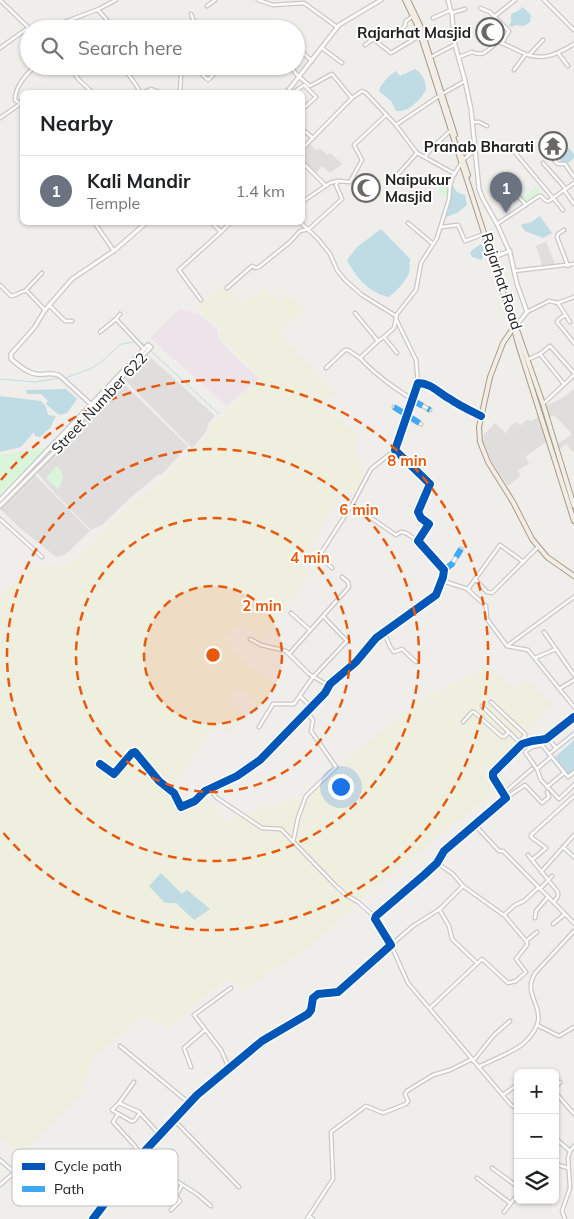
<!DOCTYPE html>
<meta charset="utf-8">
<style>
:root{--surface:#fff;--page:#f6f6f6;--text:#202124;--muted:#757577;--line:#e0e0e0;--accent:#6a6968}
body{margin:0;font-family:Mulish,sans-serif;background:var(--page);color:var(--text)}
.controls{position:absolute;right:15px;bottom:15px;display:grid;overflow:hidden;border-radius:8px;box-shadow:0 1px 4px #0004}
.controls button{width:45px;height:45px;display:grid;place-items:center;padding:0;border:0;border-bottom:1px solid var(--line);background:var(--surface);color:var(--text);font:25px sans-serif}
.you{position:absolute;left:340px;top:786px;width:18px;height:18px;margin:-12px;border:4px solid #fff;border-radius:50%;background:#1a73e8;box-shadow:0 0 0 8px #1a73e833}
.badge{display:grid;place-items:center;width:32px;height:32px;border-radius:50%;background:var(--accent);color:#fff;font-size:16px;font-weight:700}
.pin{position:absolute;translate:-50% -41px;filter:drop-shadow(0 1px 2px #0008)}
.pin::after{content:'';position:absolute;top:26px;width:18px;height:15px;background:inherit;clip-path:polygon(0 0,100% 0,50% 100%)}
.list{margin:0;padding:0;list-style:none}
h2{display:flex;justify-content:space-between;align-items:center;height:65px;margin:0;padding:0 20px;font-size:21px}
h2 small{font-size:16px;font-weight:400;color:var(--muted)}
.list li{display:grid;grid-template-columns:32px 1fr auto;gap:15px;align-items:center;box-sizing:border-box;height:70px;padding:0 20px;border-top:1px solid var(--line)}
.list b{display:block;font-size:19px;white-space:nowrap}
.list p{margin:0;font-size:16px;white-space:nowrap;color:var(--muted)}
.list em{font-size:16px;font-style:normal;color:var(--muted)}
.icon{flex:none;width:28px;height:28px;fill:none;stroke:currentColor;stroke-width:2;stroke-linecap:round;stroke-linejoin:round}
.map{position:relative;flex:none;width:574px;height:1219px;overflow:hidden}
.search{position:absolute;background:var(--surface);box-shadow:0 1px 4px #0004;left:20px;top:20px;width:285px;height:55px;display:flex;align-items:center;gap:12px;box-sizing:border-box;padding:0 18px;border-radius:28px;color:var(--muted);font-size:19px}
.panel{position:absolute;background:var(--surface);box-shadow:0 1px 4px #0004;left:20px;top:90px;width:285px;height:135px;border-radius:8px}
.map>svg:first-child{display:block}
</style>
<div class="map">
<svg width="574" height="1219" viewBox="0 0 574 1219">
<rect width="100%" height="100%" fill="#f0eeeb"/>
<g fill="#dfdedc">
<path d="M 309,143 L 316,150 L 320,148 L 327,155 L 330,153 L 342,164 L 330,173 L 322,166 L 315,174 L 303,161 L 303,150 Z"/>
<path d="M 546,242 L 556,266 L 543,267 L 536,246 Z"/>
<path d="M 147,354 L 215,416 L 208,423 L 207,431 L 192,448 L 124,379 Z"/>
<path d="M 121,381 L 188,446 L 161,475 L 159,474 L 129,499 L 102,525 L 91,530 L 51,489 L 36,471 L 64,437 Z"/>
<path d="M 574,389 L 574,453 L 566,444 L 557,451 L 555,446 L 572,434 L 554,415 L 548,418 L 544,407 L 564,397 Z"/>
<path d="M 542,416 L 549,440 L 526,456 L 529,464 L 518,470 L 520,476 L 508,486 L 490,459 L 483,443 L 484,434 L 495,423 L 506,433 L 510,426 L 517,422 L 520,425 L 527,420 L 531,421 Z"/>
<path d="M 34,474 L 90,531 L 66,554 L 56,557 L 20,528 L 0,509 Z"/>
</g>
<path fill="#ede4e9" d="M 179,309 L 199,314 L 217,329 L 219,340 L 259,379 L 227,406 L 150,338 Z"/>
<path fill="#efefdf" d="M 224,286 L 243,303 L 263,289 L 280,300 L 288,294 L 303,310 L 279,331 L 294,350 L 334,393 L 323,405 L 358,436 L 355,454 L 365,479 L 354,493 L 343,491 L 302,561 L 309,574 L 261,642 L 242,623 L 221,640 L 253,669 L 275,685 L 260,704 L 239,688 L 227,701 L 243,718 L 230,734 L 223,723 L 205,735 L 197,751 L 173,789 L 182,809 L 204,796 L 224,820 L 304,796 L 417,701 L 487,666 L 514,689 L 527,679 L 551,704 L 528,732 L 498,755 L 486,776 L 493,793 L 381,882 L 315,942 L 246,989 L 226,978 L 168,1029 L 143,1015 L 93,1057 L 82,1094 L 20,1156 L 0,1135 L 0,594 L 33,567 L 66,565 L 78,557 L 121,513 L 156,486 L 209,434 L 212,425 L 261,378 L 221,339 L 219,327 L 204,316 L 196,305 Z"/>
<g fill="#daf5da">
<path d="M 447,178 L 451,179 L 447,197 L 437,193 L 441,184 Z"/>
<path d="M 536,187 L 541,193 L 526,205 L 521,199 Z"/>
<path d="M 48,447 L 0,498 L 0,455 Z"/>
<path d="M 57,466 C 65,474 64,480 58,489 L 46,478 Z"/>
</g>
<g fill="#bfdbe3">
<path d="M 523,7 L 531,15 L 530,22 L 524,26 L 515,25 L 512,27 L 509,26 L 511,22 L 511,14 L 518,11 Z"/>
<path d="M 415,69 C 423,74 426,81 426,90 C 420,100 408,113 396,111 L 391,101 L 379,91 C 381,83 389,76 396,71 L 400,76 Z"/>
<path d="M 568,147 L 574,154 L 574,158 L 568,163 L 566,162 L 563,164 L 557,156 Z"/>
<path d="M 452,185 L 457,192 L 465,195 L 467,205 L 457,213 L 446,217 Z"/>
<path d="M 540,216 L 552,233 L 543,238 L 525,231 L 521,226 L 522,224 L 530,223 Z"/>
<path d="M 381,229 L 411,260 L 409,262 C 413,276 399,288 389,297 C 369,293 356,278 347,260 L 357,247 Z"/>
<path d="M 481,244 L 486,253 L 481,260 L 472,257 L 470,253 L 472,250 Z"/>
<path d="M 66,389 L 77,399 L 67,413 L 59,415 L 46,404 L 48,401 L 41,394 L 27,394 L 26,390 Z"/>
<path d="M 0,396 L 41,401 L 46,407 L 48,415 L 56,416 L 50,428 L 40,437 L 35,436 L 34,432 L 21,447 L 0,452 Z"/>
<path d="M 574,740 L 574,771 L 568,776 L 555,757 Z"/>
<path d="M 161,873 L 182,894 L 187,890 L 210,909 L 194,920 L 176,903 L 165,903 L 149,886 Z"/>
</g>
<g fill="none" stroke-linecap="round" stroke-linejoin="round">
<g stroke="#bfdbe3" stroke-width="1">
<path d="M 140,342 L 145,345"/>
<path d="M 150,350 L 219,414"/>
<path d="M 65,378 L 90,369 L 100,363 L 121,344 L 134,342"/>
<path d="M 0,379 L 35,382 L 59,378"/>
</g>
<defs>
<g id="minor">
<path d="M 0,0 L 30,29"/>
<path d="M 258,0 L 273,5 L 304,3 L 337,27"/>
<path d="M 544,0 L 574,30"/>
<path d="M 207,6 L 215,0"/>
<path d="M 480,8 L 490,12 L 509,31 L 502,43"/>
<path d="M 98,10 L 107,20 L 107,29"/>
<path d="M 451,13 L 465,9"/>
<path d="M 191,14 L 197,29"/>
<path d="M 495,16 L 515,0"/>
<path d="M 433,18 L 451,10"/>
<path d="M 46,29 L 99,9 L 116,0"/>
<path d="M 400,31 L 405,26 L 406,21 L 413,16"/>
<path d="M 365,45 L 373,39 L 391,53 L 421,35"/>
<path d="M 0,48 L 28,28"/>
<path d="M 322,48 L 342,63"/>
<path d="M 300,50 L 312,61"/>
<path d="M 558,53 L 568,66"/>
<path d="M 529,55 L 543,40"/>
<path d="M 431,57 L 454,45"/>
<path d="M 459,57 L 472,52 C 484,58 489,48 498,42 C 506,44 514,49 521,52 C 541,62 556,55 574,44"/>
<path d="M 69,66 L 79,80 L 92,92"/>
<path d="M 193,66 L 208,80 L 222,66"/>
<path d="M 291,66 L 296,74 L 310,86 L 332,74 L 351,97"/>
<path d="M 514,70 L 525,55"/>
<path d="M 126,71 L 136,85 L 140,92"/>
<path d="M 145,92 L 151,89 L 159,92"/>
<path d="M 180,92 L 181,74 L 190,66"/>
<path d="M 294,92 L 304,85 L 316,97 L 305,107 L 302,106"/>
<path d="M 22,105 L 15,100 C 15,86 26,75 35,66"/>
<path d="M 0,118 L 20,104"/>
<path d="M 473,122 L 479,122 L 487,126"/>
<path d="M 302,129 L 313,138"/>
<path d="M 302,149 L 352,98 L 362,91 L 366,93 L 396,125"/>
<path d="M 512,149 L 563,210"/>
<path d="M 417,153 L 455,174"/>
<path d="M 425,157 L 430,150 L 450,131"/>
<path d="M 554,160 L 558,164 L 565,164 L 574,177"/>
<path d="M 302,162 L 326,186"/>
<path d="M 543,163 L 566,189"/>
<path d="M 505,181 L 526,205"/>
<path d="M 391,182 L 417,153 L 396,125 L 442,94 L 465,81"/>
<path d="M 564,190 L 574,204"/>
<path d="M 302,202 L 330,183 L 337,181"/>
<path d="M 94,222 L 114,251"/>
<path d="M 211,222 L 221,232 L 231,222"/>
<path d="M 300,222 L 318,239 L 330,254 L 337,270 L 345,280 L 362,295 L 396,316"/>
<path d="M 408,223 L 433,244"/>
<path d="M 497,224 L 539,196 L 541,196 L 546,201 L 549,201 L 574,183"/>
<path d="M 441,227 L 458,225 L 465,241 L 484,234"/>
<path d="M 564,230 L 558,234 L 557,237 L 568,266"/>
<path d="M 514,271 L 574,264"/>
<path d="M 0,285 L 11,296 C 17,296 21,290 27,291 L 45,310"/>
<path d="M 227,288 L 252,266 L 256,268 L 259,267 L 290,242 L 300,231 L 309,229 L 342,199 L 336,185 L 338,181 L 350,182 L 362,160 L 354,145 L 386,115"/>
<path d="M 25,291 L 42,273"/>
<path d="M 201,300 L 179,270 L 221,232"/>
<path d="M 558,303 L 570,322"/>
<path d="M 49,305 L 65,321 L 72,321"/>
<path d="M 527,312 L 549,301 L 558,303 L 574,297"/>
<path d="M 565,315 L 558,320 L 557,322 L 574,343"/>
<path d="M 116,319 L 120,314"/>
<path d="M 396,319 L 416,360 L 418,383"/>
<path d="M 100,332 L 116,319 L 144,349"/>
<path d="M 384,337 L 394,328 L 397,314 L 416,290 L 421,263 L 437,238 L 449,199 L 450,186 L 453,176 L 464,159 L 475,150"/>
<path d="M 378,341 L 384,337 L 397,353"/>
<path d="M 540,354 L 564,384"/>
<path d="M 360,358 C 377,377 408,398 430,410"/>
<path d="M 527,360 L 540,354 L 550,346 L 574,373"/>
<path d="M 326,368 L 345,350 L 348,350 L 360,358 L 378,341 L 355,313"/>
<path d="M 543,404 L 574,375"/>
<path d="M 394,407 L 421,424"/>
<path d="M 352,505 L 396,535 L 401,532 L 406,533 L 418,541"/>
<path d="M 0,519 L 42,557"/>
<path d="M 332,568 L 321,558 L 321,553 L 352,505 L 371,469 L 395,450"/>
<path d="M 444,570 L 452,564 L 461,549"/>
<path d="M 475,579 L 487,592 L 492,593 L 538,547"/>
<path d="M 443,581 L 468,589 L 500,545 L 522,561"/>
<path d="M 467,589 L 486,606 L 487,619 L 507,646 L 528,650 L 574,707"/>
<path d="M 291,613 L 310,630"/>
<path d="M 384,632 C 388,639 388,647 394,652 L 402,649 L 416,662"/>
<path d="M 544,632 L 574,675"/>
<path d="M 250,639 L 261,645 L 286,651 L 309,674 L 329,686"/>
<path d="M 507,646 L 574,597"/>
<path d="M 289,654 L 349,587 L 348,582 L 342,577"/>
<path d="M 535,658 L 556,649"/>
<path d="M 559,689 L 574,680"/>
<path d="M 300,696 L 311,707"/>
<path d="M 491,702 L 525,734 L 525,736 L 519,742"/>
<path d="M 482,706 L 519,742"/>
<path d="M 463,722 L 472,712 L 474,712 L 501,736 L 504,737 L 509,732"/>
<path d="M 259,727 L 273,704 L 294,704 L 313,677 L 347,641 L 323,616"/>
<path d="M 548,738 L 556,748"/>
<path d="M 549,754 L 574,734"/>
<path d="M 551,757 L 537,769 L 541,780 L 559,799 L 574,785"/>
<path d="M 100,764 L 114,774 L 132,753 L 135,752 L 159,781 L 174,793 L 181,807 L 195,801 L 205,791 L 237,776 L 260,760 L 325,693 L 330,684 L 356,662 L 376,638 L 436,595 L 443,577 L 444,570 L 418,541 L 429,524 L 421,518 L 418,512 L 430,484 L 395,450 L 418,383 C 431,383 439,393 450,399 C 460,406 471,411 481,416"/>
<path d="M 537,769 L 525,752 L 532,747 L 542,745 L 568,777 L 574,772"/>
<path d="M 547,787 L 564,773"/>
<path d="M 209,789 L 217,798 L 262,828 L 281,829 L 336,886 L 346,895 L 358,902 L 375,917"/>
<path d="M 503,794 L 532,769"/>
<path d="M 506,798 L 525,785 L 542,803 L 549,797 L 547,792"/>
<path d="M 475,825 L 499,851 L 503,851 L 574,923"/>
<path d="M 293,842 L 298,818 L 306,796 L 336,767 L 311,731 L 313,720 L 307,712"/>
<path d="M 563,847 L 574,857"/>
<path d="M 528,855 L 558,892 L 558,896 L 554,902"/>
<path d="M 532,860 L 546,848 L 531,837 L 531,835 L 574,796"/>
<path d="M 541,872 L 574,835"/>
<path d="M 463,886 L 440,909 L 413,926 L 391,945 L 408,983 L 511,1105 L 518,1109"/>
<path d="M 540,889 L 552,876"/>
<path d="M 439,909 L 449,926 L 452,939 L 477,963"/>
<path d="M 504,915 L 515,905 L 524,901 L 539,887"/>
<path d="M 535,918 L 536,911 L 548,897"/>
<path d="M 553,924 L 565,914"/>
<path d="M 526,941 L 537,932"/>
<path d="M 430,1008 L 482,959 L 508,983 L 516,981 L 526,972 L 516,959 L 527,945 L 527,942 L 505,916 L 463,886 L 453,874 L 437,863"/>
<path d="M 537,1025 L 559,1036 L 574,1027"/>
<path d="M 120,1046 L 189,1103"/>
<path d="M 473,1061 L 494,1035 L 510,1021"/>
<path d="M 191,1067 L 184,1048 L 205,1030"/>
<path d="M 478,1067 C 490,1061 516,1051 524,1043 C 559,1010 517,999 536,972 L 574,931"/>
<path d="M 229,1068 L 221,1050 L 194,1015 L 231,988"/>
<path d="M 533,1073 L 534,1072"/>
<path d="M 134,1082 L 119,1103 L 139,1112 L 159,1134"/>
<path d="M 555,1089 L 560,1082"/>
<path d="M 555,1092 L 574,1114"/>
<path d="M 503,1095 L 518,1084"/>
<path d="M 119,1103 L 112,1110 L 131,1121 L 134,1121 L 140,1113"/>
<path d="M 118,1114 L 113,1122 L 134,1145 L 141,1155"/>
<path d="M 174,1120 L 239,1187"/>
<path d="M 555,1138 L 570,1151"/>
<path d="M 142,1154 L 178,1182 L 197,1194 L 211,1206"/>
<path d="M 0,1160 L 14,1172"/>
<path d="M 555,1164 L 568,1168"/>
<path d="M 492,1168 L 518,1187"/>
<path d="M 477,1178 L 510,1203"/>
<path d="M 73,1180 L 90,1189 L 104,1182 L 115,1190"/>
<path d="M 0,1185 L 25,1163 L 37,1171"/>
<path d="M 171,1210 L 180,1201 L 176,1196 L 182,1185"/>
<path d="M 504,1212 L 518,1194"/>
<path d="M 309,1216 L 313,1219"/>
<path d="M 307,1219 L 333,1179 L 331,1132 L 366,1106 L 383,1113 L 406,1104 L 408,1101 L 405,1094 L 407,1091 L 433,1075 L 450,1070 L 472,1059"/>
<path d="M 565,1219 L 562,1211 L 570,1188 L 568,1158 L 570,1151 L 574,1146"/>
</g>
<g id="tertiary">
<path d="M 448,0 L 452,15 L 454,41 L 465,81 L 471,109 L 479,189 L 483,199 L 497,224 L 510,253 L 517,284 L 527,312 L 516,326"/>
<path d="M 287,92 L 339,25 L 381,0"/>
<path d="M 494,257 L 510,251"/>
<path d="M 94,407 L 60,376 C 52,371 44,376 36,374 C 27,373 18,365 11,359 L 11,354 L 34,328 L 45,310 L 72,279 L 115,250 L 147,222"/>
<path d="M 0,500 L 148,345"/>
<path d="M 0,506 L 54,452 L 89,411 L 151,347 L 148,345"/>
<path d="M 93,1219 L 142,1154 L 197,1095 L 262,1041 L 308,1014 L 311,1010 L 313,998 L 318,994 L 338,992 L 391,945 L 375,919 L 376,916 L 424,875 L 437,863 L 444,851 L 506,798 L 493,777 L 493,773 L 522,744 L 532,741 L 546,739 L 574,717"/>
</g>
<g id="primary">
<path d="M 405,0 L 418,27 L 423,43 L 511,317 L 518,344 L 574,521"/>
<path d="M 408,0 L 420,25 L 455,135"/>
<path d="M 460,151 L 468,175"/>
<path d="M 514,327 L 503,343 L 490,377 L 479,427 L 480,442 L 488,462 L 513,502 L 532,539 L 547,557 L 574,576"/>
<path d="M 516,327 L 543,404 L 574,506"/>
</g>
</defs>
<use href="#minor" stroke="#c9c8c7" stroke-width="5"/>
<use href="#tertiary" stroke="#c9c8c7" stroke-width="5.5"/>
<use href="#primary" stroke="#a79c86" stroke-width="6"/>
<use href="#minor" stroke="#fdfcfc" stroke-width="2.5"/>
<use href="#tertiary" stroke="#fdfcfc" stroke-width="3"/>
<use href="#primary" stroke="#f3ede7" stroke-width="4"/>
<g stroke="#3fa9f5" stroke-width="6" stroke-dasharray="12 6" stroke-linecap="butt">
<path d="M 412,400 L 430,410"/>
<path d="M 394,407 L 421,424"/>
<path d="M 444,570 L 452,564 L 461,549"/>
</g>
<defs>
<g id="cycleway">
<path d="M 100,764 L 114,774 L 132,753 L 135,752 L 159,781 L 174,793 L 181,807 L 195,801 L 205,791 L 237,776 L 260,760 L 325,693 L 330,684 L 356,662 L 376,638 L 436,595 L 443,577 L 444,570 L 418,541 L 429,524 L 421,518 L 418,512 L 430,484 L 395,450 L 418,383 C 431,383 439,393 450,399 C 460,406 471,411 481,416"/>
<path d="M 93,1219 L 142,1154 L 197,1095 L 262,1041 L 308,1014 L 311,1010 L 313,998 L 318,994 L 338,992 L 391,945 L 375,919 L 376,916 L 424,875 L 437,863 L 444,851 L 506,798 L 493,777 L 493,773 L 522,744 L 532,741 L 546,739 L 574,717"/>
</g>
</defs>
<use href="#cycleway" stroke="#fff" stroke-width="11"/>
<use href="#cycleway" stroke="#0057b8" stroke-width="8"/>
</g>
<circle cx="213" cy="655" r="69" fill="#e8590c" fill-opacity=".12"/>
<g fill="none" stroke="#e8590c" stroke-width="2.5" stroke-dasharray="9 6">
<circle cx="213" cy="655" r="69"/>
<circle cx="213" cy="655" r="137"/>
<circle cx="213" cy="655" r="206"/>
<path d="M1 480A275 275 0 1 1 1 830"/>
</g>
<defs>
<symbol id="mosque-ring" viewBox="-11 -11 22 22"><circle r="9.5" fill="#fff" stroke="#6a6968" stroke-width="1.5"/><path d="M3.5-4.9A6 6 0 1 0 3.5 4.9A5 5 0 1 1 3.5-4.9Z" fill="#6a6968"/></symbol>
<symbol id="temple-ring" viewBox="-11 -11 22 22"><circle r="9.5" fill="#fff" stroke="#6a6968" stroke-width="1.5"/><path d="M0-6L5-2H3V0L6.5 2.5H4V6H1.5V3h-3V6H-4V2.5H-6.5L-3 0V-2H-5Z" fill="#6a6968"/></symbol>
</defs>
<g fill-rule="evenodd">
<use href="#mosque-ring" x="474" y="16" width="32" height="32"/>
<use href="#temple-ring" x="537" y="130" width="32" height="32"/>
<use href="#mosque-ring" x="350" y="172" width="32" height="32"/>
</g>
<g text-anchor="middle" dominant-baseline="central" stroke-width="4" stroke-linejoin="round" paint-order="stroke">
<g font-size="15" font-weight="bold" fill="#222" stroke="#fff" text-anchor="end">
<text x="471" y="32">Rajarhat Masjid</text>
<text x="534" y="146">Pranab Bharati</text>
<text x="385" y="179" text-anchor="start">Naipukur<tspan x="385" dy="17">Masjid</tspan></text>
</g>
<g font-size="15" fill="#222" stroke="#fff">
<text transform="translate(502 281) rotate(72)">Rajarhat Road</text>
<text transform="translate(99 403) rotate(-47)">Street Number 622</text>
</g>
</g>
<rect x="12" y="1149" width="166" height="57" rx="8" fill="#fff" stroke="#bdbdbd" stroke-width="1"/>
<rect x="22" y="1163" width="23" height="7" fill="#0057b8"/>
<rect x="22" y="1186" width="23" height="6" fill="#3fa9f5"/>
<g font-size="14" fill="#222">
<text x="54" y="1171">Cycle path</text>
<text x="54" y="1194">Path</text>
</g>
<circle cx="213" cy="655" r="8" fill="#e8590c" stroke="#fff" stroke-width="2.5"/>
<g font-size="15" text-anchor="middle" font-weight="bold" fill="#e8590c" stroke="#fff" stroke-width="4" stroke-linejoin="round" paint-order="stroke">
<text x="407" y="466">8 min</text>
<text x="359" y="515">6 min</text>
<text x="310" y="563">4 min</text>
<text x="262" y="611">2 min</text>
</g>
</svg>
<div class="controls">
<button>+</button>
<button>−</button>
<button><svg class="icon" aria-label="layers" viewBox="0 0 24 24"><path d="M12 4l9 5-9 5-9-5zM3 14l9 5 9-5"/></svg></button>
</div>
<div class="you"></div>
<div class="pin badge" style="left:506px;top:213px;background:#6b7280">1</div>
<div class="search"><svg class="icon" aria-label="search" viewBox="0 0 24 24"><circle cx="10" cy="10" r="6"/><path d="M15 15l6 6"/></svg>Search here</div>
<section class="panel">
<h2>Nearby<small></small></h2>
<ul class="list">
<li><span class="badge" style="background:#6b7280">1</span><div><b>Kali Mandir</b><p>Temple</p></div><em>1.4 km</em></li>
</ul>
</section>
</div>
